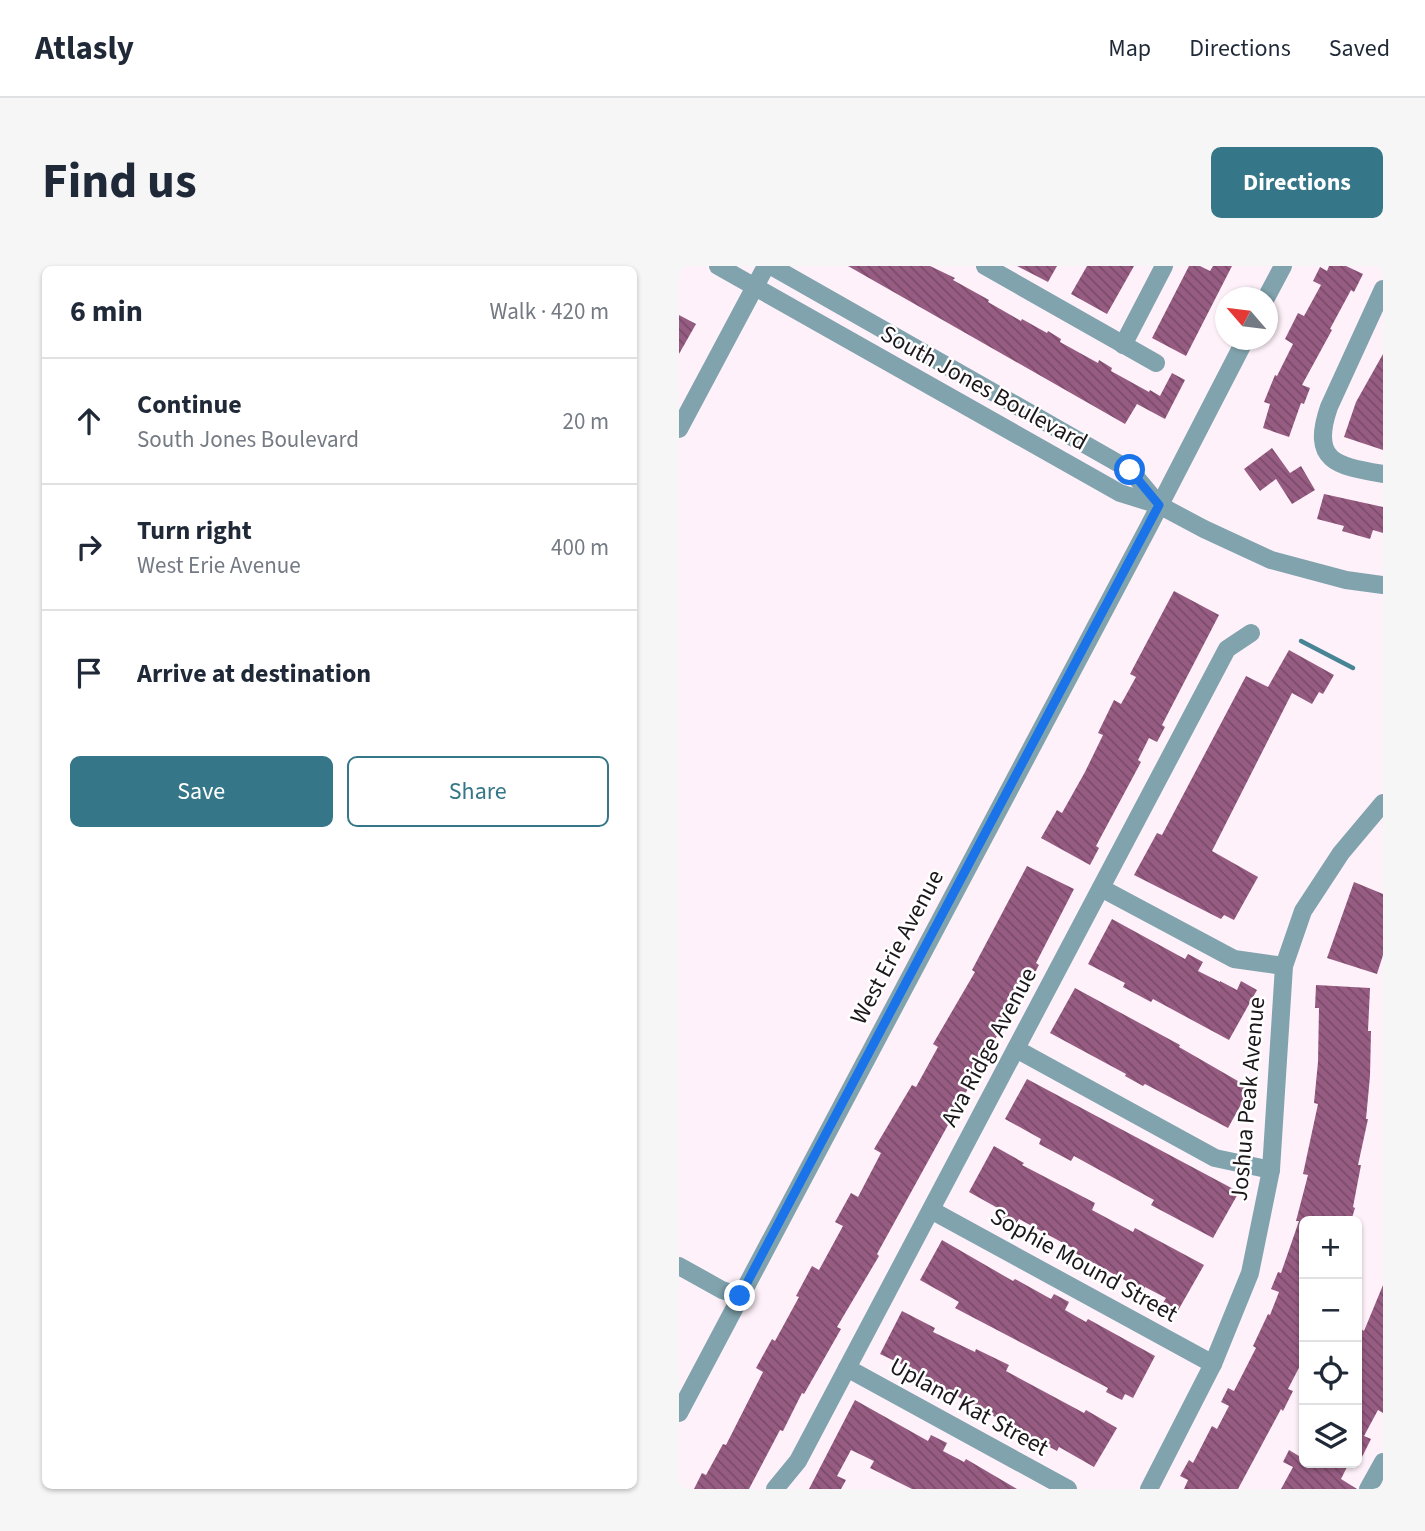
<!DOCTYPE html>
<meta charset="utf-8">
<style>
:root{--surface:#fff;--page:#f6f6f7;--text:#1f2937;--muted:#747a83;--line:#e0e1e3;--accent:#357788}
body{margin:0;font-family:"Source Sans 3",sans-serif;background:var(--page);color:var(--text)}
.controls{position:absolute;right:21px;bottom:21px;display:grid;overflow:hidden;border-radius:10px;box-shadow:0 2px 5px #0004}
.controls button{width:63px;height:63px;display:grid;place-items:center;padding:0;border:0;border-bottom:2px solid var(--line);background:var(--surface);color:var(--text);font:35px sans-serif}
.compass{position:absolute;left:536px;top:21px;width:63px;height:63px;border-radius:50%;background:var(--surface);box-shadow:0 2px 5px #0004;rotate:298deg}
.stop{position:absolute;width:21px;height:21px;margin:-16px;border:5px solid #1a73e8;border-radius:50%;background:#fff}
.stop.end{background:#1a73e8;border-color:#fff;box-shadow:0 2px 7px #0008}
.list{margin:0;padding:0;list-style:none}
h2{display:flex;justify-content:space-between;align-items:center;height:91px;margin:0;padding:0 28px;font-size:30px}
h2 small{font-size:23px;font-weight:400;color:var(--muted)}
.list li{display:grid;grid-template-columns:46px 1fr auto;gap:21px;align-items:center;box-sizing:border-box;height:126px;padding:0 28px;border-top:2px solid var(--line)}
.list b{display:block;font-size:26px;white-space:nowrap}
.list p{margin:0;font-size:23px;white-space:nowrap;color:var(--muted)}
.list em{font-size:23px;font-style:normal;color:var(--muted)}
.actions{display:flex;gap:14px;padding:21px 28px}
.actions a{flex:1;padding:16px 0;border:2px solid var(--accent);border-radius:10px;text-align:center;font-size:24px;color:var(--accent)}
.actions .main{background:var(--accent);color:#fff}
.icon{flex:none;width:38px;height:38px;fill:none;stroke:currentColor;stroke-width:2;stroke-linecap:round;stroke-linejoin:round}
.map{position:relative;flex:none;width:704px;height:1223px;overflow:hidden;border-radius:10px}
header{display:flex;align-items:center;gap:42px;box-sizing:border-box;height:98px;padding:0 35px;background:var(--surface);border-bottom:2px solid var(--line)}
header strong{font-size:33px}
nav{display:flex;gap:38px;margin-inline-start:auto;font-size:24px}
.intro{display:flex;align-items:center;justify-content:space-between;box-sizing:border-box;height:168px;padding:0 42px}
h1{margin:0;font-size:49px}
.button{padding:18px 32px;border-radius:10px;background:var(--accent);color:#fff;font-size:24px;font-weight:700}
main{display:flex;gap:42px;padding:0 42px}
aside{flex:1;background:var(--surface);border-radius:10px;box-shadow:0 2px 5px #0004}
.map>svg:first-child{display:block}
</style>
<header>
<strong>Atlasly</strong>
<nav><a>Map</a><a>Directions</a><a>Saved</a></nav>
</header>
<div class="intro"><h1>Find us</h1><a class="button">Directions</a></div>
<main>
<aside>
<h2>6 min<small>Walk · 420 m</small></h2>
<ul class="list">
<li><svg class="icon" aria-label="ahead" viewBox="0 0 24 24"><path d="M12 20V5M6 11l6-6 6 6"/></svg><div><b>Continue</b><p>South Jones Boulevard</p></div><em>20 m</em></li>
<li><svg class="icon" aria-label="right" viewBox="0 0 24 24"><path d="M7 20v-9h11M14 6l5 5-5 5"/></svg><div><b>Turn right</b><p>West Erie Avenue</p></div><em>400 m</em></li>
<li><svg class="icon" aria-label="arrive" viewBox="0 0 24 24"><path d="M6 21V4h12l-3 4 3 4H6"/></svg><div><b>Arrive at destination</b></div></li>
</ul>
<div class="actions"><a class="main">Save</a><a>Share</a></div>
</aside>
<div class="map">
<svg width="704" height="1223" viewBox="0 0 704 1223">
<defs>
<pattern id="building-back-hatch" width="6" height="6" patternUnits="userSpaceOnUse" patternTransform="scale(1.75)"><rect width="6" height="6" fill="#975c82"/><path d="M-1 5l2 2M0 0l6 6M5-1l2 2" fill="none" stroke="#7a4b6a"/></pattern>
</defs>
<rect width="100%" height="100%" fill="#fef1f9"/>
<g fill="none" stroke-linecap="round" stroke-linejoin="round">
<path stroke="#478495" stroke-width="4.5" d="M 622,375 L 674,402"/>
</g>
<g fill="url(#building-back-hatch)">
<path d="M 169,0 L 251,0 L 276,12 L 274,14 L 310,34 L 309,36 L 342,55 L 343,53 L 368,67 L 369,65 L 382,73 L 381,76 L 419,97 L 420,94 L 433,102 L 432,105 L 470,126 L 471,124 L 481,130 L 493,107 L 506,114 L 486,153 L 458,138 L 446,158 Z"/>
<path d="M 338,0 L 378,0 L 369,16 Z"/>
<path d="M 408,0 L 455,0 L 428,48 L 392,28 Z"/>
<path d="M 510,0 L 521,0 L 531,5 L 534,0 L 553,0 L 507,90 L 473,72 Z"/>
<path d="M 650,0 L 667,0 L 684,8 L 675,26 L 672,24 L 651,63 L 653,64 L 623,119 L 631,122 L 625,138 L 622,137 L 610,171 L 584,162 L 591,138 L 585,136 L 596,109 L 598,110 L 614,78 L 606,73 L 619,47 L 625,50 L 642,19 L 634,15 L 641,1 L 648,5 Z"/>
<path d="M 0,49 L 17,58 L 0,88 Z"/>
<path d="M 704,88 L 704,184 L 665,171 L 677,136 Z"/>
<path d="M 593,182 L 611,207 L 622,200 L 636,224 L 613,238 L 597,213 L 581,225 L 565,203 Z"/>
<path d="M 645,228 L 704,241 L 704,267 L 694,264 L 691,273 L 663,265 L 665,260 L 638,253 Z"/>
<path d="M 495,325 L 540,349 L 483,459 L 486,461 L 478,476 L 470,472 L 459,494 L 462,496 L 417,580 L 420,582 L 411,599 L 362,572 L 378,544 L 383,547 L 406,506 L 424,469 L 419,467 L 435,434 L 442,438 L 457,411 L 451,408 Z"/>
<path d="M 610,384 L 655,409 L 644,428 L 640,426 L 633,438 L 613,427 L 533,585 L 579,611 L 555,654 L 545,649 L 542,653 L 455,609 L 478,567 L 483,569 L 567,410 L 589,421 Z"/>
<path d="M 348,600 L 395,623 L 357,697 L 360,699 L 352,714 L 344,710 L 333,732 L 336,733 L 316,769 L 318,770 L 198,988 L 200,990 L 158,1061 L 162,1063 L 125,1128 L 123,1127 L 104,1165 L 101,1164 L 70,1223 L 15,1223 L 23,1207 L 27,1209 L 44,1178 L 47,1179 L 84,1106 L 77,1102 L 93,1073 L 96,1075 L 120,1031 L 117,1030 L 133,1000 L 140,1004 L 164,960 L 156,956 L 172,927 L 179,931 L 202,887 L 195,883 L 233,819 L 237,821 L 259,781 L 254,778 L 296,706 L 293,704 Z"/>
<path d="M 675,616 L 704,628 L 704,689 L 698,708 L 648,692 Z"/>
<path d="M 433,653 L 506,693 L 509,688 L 524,696 L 519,705 L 541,716 L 541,715 L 558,724 L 562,715 L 578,724 L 550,774 L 474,733 L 472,736 L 444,721 L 446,717 L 409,698 Z"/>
<path d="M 637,719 L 691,722 L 689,765 L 692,765 L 691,810 L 687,853 L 689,853 L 679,899 L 682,899 L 674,941 L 676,942 L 672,955 L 625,955 L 625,1092 L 609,1123 L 614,1125 L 604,1145 L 602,1143 L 559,1223 L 505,1223 L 509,1214 L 501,1210 L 510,1194 L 514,1197 L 533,1160 L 538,1163 L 550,1140 L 542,1136 L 549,1122 L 555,1125 L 577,1082 L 574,1080 L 589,1048 L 591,1049 L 600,1026 L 592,1023 L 599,1006 L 602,1007 L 620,955 L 617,955 L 629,909 L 624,908 L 639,838 L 635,837 L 639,796 L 640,742 L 636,742 Z"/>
<path d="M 396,722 L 501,779 L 500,781 L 571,822 L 549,862 L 466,818 L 464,820 L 446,810 L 447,808 L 371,767 Z"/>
<path d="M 348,813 L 560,926 L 534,972 L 472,939 L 475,934 L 395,890 L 392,895 L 360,878 L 362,873 L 326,853 Z"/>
<path d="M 315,880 L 345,897 L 343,899 L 416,937 L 413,944 L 454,966 L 456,962 L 525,999 L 497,1048 L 482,1040 L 487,1032 L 466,1021 L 464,1024 L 396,987 L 397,984 L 340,953 L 336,960 L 320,952 L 324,945 L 290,926 Z"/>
<path d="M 263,974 L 334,1015 L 336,1013 L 372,1033 L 375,1028 L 390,1036 L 386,1044 L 407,1056 L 409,1053 L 476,1090 L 454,1132 L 446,1128 L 443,1134 L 427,1126 L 429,1122 L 276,1042 L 280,1036 L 241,1014 Z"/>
<path d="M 704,1019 L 704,1147 L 699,1144 L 685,1170 L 692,1173 L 678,1201 L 678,1071 L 682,1063 L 685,1065 Z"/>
<path d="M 223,1045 L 256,1062 L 254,1066 L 296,1086 L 297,1083 L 330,1099 L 327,1105 L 405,1147 L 407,1144 L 438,1162 L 415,1201 L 380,1181 L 378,1185 L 238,1108 L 239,1106 L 201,1088 Z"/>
<path d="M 176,1134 L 249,1175 L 252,1169 L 268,1177 L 264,1185 L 285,1196 L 287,1193 L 338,1223 L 233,1223 L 191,1202 L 195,1195 L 172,1184 L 158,1210 L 167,1214 L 162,1223 L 130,1223 Z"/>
<path d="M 625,1179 L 625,1197 L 670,1197 L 662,1213 L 678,1223 L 602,1223 L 614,1201 L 604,1196 L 610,1184 L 620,1190 Z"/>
</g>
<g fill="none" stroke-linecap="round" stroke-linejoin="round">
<g stroke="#80a3ad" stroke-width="18">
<path d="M 39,0 L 441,227 L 480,239 L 525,263 L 592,294 L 667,314 L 704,319"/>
<path d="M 92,0 L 451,204 L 480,239"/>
<path d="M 306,0 L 477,97"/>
<path d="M 704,23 L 650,141 C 631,196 658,200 704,208"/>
<path d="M 587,32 L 604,0"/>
<path d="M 444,79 L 485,0"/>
<path d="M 0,163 L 87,0"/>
<path d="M 422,622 L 555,693 L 605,700"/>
<path d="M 337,783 L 536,892 L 592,904"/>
<path d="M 252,944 L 534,1098"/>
<path d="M 0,1000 L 43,1024 L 61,1030"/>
<path d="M 168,1102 L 389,1223"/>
<path d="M 0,1147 L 470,260 L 566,74"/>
<path d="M 96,1223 L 119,1195 L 548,383 L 572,367"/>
<path d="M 470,1223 L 534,1098 L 571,1007 L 592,904 L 605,700 L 624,645 L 662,587 L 704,537"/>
<path d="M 689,1223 L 704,1196"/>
</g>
</g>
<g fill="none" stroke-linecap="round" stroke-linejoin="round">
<path stroke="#1a73e8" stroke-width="9" d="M 61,1030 L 480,239 L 451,204"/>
</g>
<g text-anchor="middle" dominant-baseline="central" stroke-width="5" stroke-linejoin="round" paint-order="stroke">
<g font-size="24" fill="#1c171a" stroke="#fff">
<text transform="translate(305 122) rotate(29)">South Jones Boulevard</text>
<text transform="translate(218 681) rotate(-62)">West Erie Avenue</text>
<text transform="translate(310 781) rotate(-62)">Ava Ridge Avenue</text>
<text transform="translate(569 833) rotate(-85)">Joshua Peak Avenue</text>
<text transform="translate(405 999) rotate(29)">Sophie Mound Street</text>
<text transform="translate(290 1141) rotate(29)">Upland Kat Street</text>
</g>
</g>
</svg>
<div class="controls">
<button>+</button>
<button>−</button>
<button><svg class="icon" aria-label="locate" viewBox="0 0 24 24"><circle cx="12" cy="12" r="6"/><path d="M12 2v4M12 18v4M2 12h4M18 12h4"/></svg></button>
<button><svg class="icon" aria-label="layers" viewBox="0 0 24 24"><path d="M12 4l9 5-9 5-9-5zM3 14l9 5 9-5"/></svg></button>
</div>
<svg class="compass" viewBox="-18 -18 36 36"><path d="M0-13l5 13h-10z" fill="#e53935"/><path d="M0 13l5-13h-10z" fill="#747a83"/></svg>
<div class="stop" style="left:451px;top:204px"></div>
<div class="stop end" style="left:61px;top:1030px"></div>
</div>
</main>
